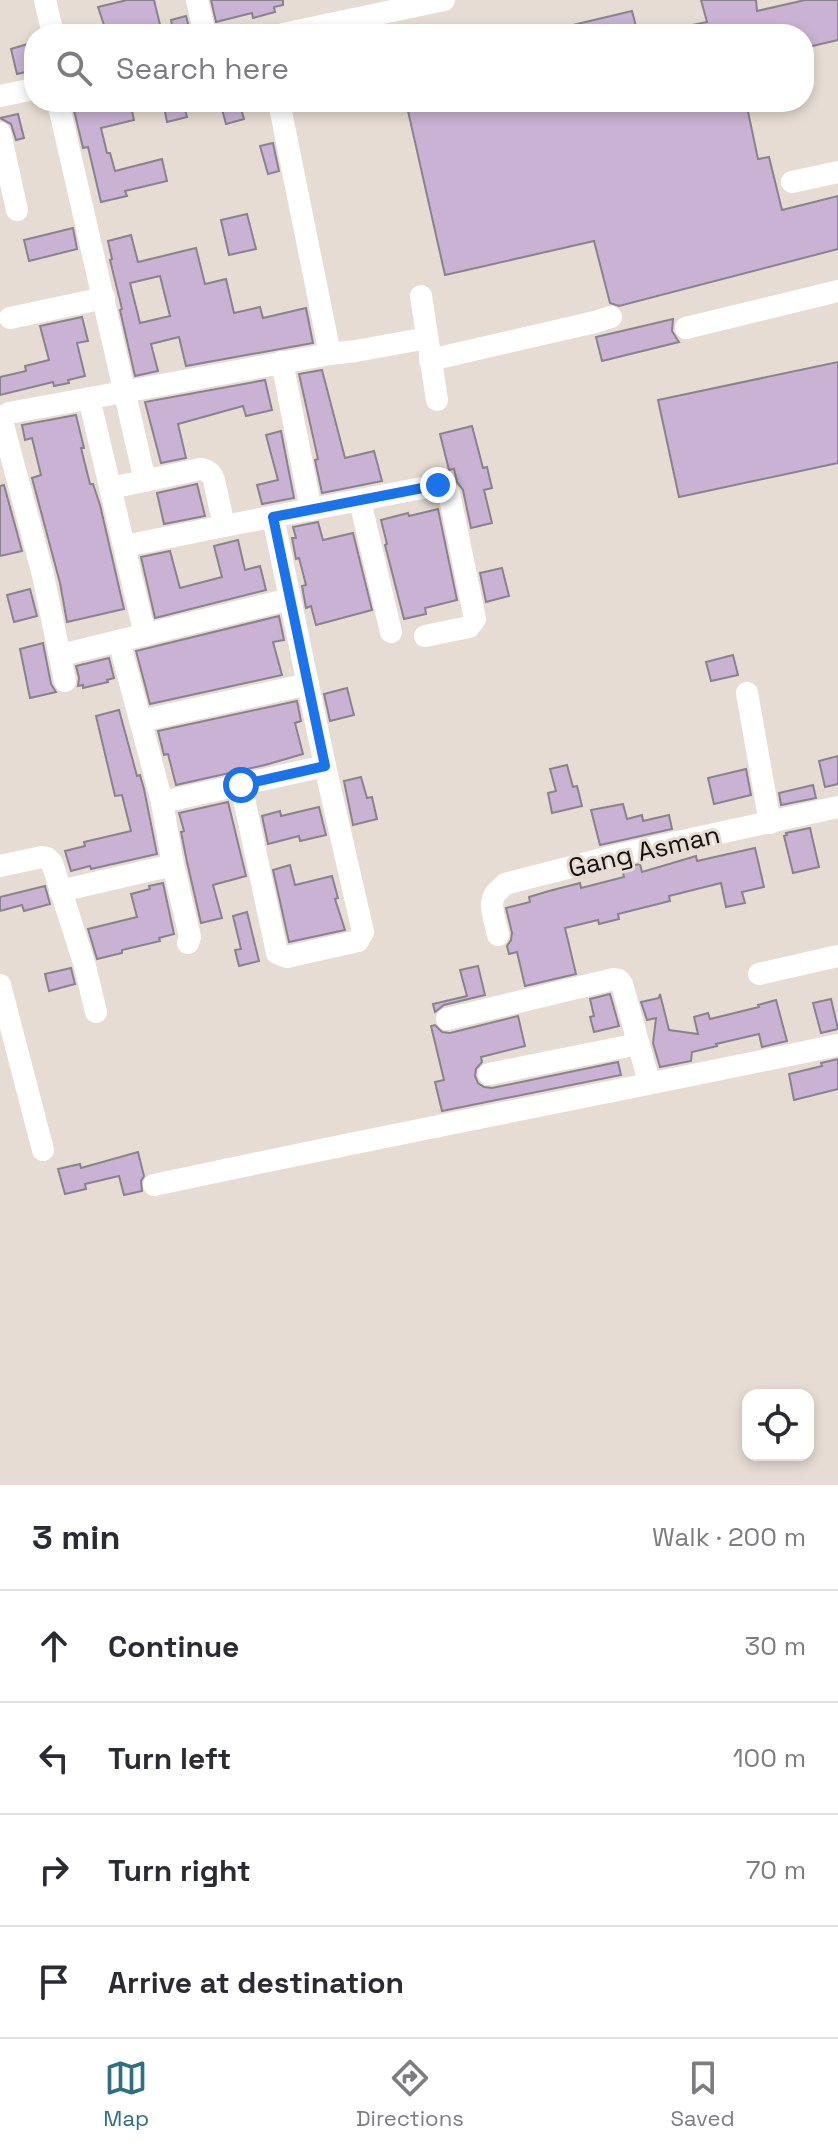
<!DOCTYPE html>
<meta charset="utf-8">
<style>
:root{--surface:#fff;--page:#f2f2f3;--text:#2b2b33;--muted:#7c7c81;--line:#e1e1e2;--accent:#2e6f83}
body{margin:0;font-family:"Space Grotesk",sans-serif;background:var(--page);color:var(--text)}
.controls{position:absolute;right:24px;bottom:24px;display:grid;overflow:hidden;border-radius:16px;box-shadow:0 4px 12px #0003}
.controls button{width:72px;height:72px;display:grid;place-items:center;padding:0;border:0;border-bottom:2px solid var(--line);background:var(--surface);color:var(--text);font:40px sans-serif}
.stop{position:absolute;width:24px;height:24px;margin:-18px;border:6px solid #1a73e8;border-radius:50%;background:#fff}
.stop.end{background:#1a73e8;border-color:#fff;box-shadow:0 2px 8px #0008}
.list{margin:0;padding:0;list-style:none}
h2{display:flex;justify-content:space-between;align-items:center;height:104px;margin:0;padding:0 32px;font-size:34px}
h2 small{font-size:26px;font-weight:400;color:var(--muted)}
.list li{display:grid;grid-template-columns:52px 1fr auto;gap:24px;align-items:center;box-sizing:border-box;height:112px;padding:0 32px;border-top:2px solid var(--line)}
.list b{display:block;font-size:30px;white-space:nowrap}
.list em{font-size:26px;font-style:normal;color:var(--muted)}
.icon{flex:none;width:44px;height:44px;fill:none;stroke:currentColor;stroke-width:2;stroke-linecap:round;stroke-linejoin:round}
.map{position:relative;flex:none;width:838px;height:1485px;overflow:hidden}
.search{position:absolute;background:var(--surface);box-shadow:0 4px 12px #0003;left:24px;right:24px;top:24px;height:88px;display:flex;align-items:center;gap:20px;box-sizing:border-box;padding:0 28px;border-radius:32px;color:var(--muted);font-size:30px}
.sheet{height:552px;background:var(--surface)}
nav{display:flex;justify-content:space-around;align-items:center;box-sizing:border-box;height:112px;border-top:2px solid var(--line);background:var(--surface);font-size:22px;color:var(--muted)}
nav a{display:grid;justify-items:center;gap:4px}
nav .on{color:var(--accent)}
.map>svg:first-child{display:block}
</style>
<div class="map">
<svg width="838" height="1485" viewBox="0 0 838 1485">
<rect width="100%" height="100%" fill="#e6dcd3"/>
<g fill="#c9b2d3" stroke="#8a838d" stroke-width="2" fill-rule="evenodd">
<path d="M 127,0 L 154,0 L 161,29 L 143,34 L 107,34 L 98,7 Z"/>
<path d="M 211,0 L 283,0 L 283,5 L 274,7 L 275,12 L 253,18 L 252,13 L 216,22 Z"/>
<path d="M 701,0 L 756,0 L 757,11 L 805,0 L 838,0 L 838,40 L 804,48 L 804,34 L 678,34 L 677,28 L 707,22 Z"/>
<path d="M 632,11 L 638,34 L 560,34 L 560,28 Z"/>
<path d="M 186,16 L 190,31 L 174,34 L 171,20 Z"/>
<path d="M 34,42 L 34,70 L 17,74 L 11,49 Z"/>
<path d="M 90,102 L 130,102 L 134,120 L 101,128 L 107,153 L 110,153 L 115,171 L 162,159 L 167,181 L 125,191 L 127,196 L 101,202 L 88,147 L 83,148 L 73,106 Z"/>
<path d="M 163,102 L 183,102 L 187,117 L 167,122 Z"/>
<path d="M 220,102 L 239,102 L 244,119 L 226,124 Z"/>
<path d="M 406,102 L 746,102 L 758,159 L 769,157 L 782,210 L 838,196 L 838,249 L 619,306 L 610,303 L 594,241 L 445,275 Z"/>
<path d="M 18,114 L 24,138 L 16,140 L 11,124 L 0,118 Z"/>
<path d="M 273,143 L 279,171 L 268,174 L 260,146 Z"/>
<path d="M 247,214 L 256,249 L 229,255 L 221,220 Z"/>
<path d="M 73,228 L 77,249 L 29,261 L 24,240 Z"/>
<path d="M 131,235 L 138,262 L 196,248 L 205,284 L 226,279 L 234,313 L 260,307 L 263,318 L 306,308 L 313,343 L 186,366 L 179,337 L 151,344 L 158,371 L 135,376 L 120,310 L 122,309 L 110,260 L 112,259 L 108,241 ZM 160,276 L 170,316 L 140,323 L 130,283 Z"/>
<path d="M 82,317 L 88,341 L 77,343 L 85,376 L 68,380 L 69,383 L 54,386 L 53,382 L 0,395 L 0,377 L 26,371 L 25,366 L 49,360 L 40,326 Z"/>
<path d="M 673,319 L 672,331 L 679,342 L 602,361 L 596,337 Z"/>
<path d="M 838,362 L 838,463 L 679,497 L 658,400 Z"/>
<path d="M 322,370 L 345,458 L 374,451 L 382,481 L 322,493 L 315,460 L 318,459 L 299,374 Z"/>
<path d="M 265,380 L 272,410 L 246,416 L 243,406 L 178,424 L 186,458 L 161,463 L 145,402 Z"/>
<path d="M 76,415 L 84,448 L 81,448 L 90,484 L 93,484 L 100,505 L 124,609 L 67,622 L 60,583 L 32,478 L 41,475 L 32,438 L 25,440 L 22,425 Z"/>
<path d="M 472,426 L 483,468 L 487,467 L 492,488 L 484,490 L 492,523 L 471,528 L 463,490 L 457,482 L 454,469 L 449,470 L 440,434 Z"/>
<path d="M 281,431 L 294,498 L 262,504 L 257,485 L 278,480 L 266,435 Z"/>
<path d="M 197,484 L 205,516 L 164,524 L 157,493 Z"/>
<path d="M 4,485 L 22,551 L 0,556 L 0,486 Z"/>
<path d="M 438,509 L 457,600 L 425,608 L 426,614 L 404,619 L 385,545 L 387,544 L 381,520 L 408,513 L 409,516 Z"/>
<path d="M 318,522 L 323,540 L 353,533 L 372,610 L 316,625 L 311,606 L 306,608 L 302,586 L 306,585 L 299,558 L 296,559 L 292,538 L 296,538 L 293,527 Z"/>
<path d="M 238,540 L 245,570 L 260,566 L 266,590 L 155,618 L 141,557 L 170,551 L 180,588 L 222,577 L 214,546 Z"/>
<path d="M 502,568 L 509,596 L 486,602 L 480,573 Z"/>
<path d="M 30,589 L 37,616 L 14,622 L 7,595 Z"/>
<path d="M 279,616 L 284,640 L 273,642 L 282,675 L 150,704 L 136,651 Z"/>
<path d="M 43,643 L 51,684 L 56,692 L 30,698 L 20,649 Z"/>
<path d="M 733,655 L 738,675 L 711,681 L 706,662 Z"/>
<path d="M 109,658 L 114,678 L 107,680 L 108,682 L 83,688 L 83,685 L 78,686 L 79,678 L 76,666 Z"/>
<path d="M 347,688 L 354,715 L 330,721 L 324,694 Z"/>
<path d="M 297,701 L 301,721 L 295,723 L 303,754 L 265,765 L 176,785 L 168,754 L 164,755 L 158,731 Z"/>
<path d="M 119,710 L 137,776 L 140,775 L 144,789 L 157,854 L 91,869 L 90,866 L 71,871 L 65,851 L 85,846 L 84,842 L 131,831 L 122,795 L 115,796 L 96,716 Z"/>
<path d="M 838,756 L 838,784 L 825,787 L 819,761 Z"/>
<path d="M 567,765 L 573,787 L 577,786 L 582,806 L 552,813 L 548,793 L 556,791 L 550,769 Z"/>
<path d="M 746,769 L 751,795 L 714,804 L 708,778 Z"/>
<path d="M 361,777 L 367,798 L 372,797 L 377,819 L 353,825 L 344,781 Z"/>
<path d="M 813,785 L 816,798 L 781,805 L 779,793 Z"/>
<path d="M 228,802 L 246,876 L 213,885 L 222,918 L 201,923 L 187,862 L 181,832 L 184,831 L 179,813 Z"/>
<path d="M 623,804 L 627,819 L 642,815 L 643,821 L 669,815 L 672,829 L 600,845 L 591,810 Z"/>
<path d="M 319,807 L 326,835 L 300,841 L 299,836 L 268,844 L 262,816 L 280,811 L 281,816 Z"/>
<path d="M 810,828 L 819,867 L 793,873 L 784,836 L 787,835 L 786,833 Z"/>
<path d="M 755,848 L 764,887 L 742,892 L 745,903 L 726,907 L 721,883 L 669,896 L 670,901 L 618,914 L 619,919 L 599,924 L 598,920 L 565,928 L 576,974 L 525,986 L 517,952 L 509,954 L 507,946 L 511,940 L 512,933 L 506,908 L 530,902 L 529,897 L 549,891 L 580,883 L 581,888 L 624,877 L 622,868 L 640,864 L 642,872 L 696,856 L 697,861 Z"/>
<path d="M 290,865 L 295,885 L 332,876 L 338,898 L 335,899 L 345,930 L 289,942 L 273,870 Z"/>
<path d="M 163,883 L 174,934 L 159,938 L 160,941 L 122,950 L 122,953 L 97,959 L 88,929 L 137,917 L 131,894 L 150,889 L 149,886 Z"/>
<path d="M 45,886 L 50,904 L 24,911 L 22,905 L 0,911 L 0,897 Z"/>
<path d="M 247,912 L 259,961 L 239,966 L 235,950 L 241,949 L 233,916 Z"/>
<path d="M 478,966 L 485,995 L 444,1005 L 435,1012 L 433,1004 L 467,996 L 460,970 Z"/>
<path d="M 71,968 L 75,984 L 49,991 L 45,974 Z"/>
<path d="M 610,994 L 619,1026 L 594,1032 L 590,1017 L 594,1016 L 590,999 Z"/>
<path d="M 660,994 L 669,1030 L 698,1034 L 694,1017 L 708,1013 L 710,1019 L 759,1007 L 758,1005 L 776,1000 L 787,1041 L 762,1047 L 759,1034 L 716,1044 L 717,1046 L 692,1052 L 691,1061 L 660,1067 L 653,1043 L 656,1018 L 647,1020 L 641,1002 L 659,998 Z"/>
<path d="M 831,999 L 838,1029 L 821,1033 L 813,1003 Z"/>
<path d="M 518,1016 L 525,1046 L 481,1057 L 482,1062 L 476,1069 L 475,1076 L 478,1083 L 484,1087 L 492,1088 L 618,1062 L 621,1075 L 442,1111 L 435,1082 L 444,1080 L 431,1026 L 435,1025 L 442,1032 L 450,1033 Z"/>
<path d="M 838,1059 L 838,1089 L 794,1100 L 789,1074 L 822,1066 L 821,1063 Z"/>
<path d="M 138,1152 L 144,1176 L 141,1181 L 142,1191 L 124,1195 L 119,1176 L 85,1184 L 86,1189 L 65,1194 L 58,1169 L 80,1164 L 81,1168 Z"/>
</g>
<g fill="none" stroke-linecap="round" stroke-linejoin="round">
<g stroke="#fff" stroke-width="22">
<path d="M 45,0 L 53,34"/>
<path d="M 197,0 L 205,34"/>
<path d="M 283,34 L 444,0"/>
<path d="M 0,96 L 34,89"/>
<path d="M 58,102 L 145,481"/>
<path d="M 279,102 L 330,354 L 356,351 L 427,338"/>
<path d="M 0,133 L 17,210"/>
<path d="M 792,182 L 838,172"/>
<path d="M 421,296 L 437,400"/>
<path d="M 10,318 L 104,298"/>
<path d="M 686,328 L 838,291"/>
<path d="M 430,360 L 595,322 L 611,317"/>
<path d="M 282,362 L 311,510"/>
<path d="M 89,398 L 145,635"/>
<path d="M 111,488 L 200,469 C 208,470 211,473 214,480 L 224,526 L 438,485 L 449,493 L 475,619 L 469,627 L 425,636"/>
<path d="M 360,501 L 391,632"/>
<path d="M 125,546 L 224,526"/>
<path d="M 119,641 L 162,802 L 173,865 L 190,937 L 188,943"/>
<path d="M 61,655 L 290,599"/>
<path d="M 65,681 L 43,575 L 2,421 L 3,417 L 9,413 L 330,354"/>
<path d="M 747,693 L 770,823"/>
<path d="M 140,721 L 308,684"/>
<path d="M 241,785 L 277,953 L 287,957 L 358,941 L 363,932 L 325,766 L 273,517"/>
<path d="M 162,802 L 325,766"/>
<path d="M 0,866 L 42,857 L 47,858 L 52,863 L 85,966 L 96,1012"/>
<path d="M 60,891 L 173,865"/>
<path d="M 498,935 C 496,924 488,904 495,894 C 498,890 502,888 505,884 L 618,855 L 838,807"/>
<path d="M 759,974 L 838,956"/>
<path d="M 0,985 L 43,1150"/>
<path d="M 447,1019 L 614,979 L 619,980 L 622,984 L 649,1082"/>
<path d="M 489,1074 L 638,1044"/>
<path d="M 154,1185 C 381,1136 610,1093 838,1045"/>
</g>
</g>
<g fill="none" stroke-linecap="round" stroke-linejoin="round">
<path stroke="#1a73e8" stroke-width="10" d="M 241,785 L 325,766 L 273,517 L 438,485"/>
</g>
<g text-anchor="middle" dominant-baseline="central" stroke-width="6" stroke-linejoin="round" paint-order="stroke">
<g font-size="26" fill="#13100d" stroke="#e6dcd3">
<text transform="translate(644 851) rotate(-13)">Gang Asman</text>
</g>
</g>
</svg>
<div class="controls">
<button><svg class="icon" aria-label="locate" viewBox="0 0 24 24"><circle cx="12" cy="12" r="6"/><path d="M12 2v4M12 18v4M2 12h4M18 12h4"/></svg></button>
</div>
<div class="stop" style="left:241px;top:785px"></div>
<div class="stop end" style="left:438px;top:485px"></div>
<div class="search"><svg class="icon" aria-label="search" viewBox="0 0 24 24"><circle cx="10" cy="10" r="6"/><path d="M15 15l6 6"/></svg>Search here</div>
</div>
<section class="sheet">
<h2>3 min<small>Walk · 200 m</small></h2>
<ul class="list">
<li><svg class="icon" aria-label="ahead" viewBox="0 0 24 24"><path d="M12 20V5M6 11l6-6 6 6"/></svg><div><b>Continue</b></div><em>30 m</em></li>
<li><svg class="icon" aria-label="left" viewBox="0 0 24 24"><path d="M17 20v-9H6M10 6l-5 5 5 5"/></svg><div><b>Turn left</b></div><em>100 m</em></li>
<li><svg class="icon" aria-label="right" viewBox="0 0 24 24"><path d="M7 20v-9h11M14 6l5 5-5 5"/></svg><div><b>Turn right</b></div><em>70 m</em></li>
<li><svg class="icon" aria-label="arrive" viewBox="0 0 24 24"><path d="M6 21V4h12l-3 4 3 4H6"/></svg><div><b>Arrive at destination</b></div></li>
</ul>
</section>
<nav>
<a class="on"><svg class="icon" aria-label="map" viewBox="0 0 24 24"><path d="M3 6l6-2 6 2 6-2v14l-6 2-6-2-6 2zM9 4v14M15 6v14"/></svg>Map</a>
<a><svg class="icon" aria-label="directions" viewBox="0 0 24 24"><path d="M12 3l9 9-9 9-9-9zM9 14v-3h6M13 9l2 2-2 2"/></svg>Directions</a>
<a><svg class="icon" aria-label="saved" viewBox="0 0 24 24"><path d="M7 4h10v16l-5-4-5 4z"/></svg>Saved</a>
</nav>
